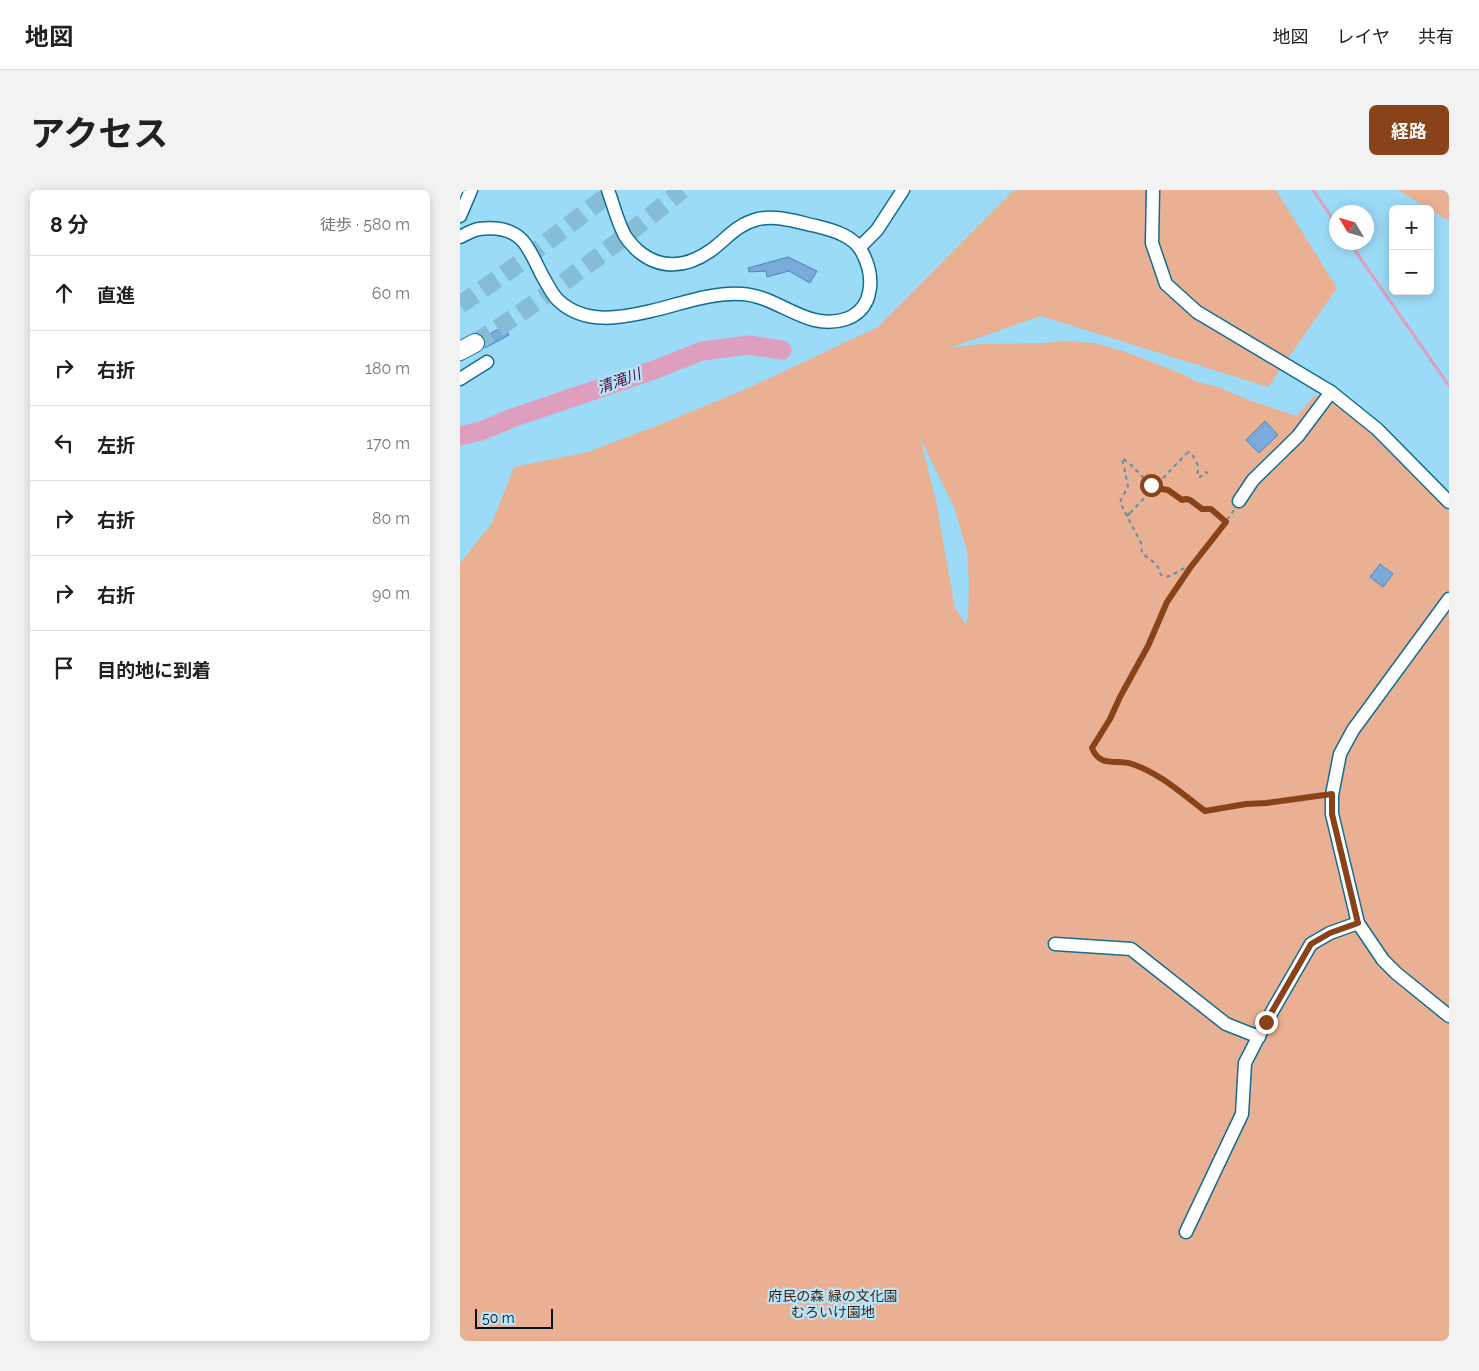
<!DOCTYPE html>
<html lang="ja">
<meta charset="utf-8">
<style>
:root{--surface:#fff;--page:#f2f2f2;--text:#202124;--muted:#757577;--line:#e0e0e0;--accent:#88431a}
body{margin:0;font-family:Raleway,"Noto Sans JP",sans-serif;background:var(--page);color:var(--text)}
.controls{position:absolute;right:15px;top:15px;display:grid;overflow:hidden;border-radius:8px;box-shadow:0 2px 12px #0003}
.controls button{width:45px;height:45px;display:grid;place-items:center;padding:0;border:0;border-bottom:1px solid var(--line);background:var(--surface);color:var(--text);font:25px sans-serif}
.compass{position:absolute;left:869px;top:15px;width:45px;height:45px;border-radius:50%;background:var(--surface);box-shadow:0 2px 12px #0003;rotate:308deg}
.scale{position:absolute;left:15px;bottom:12px;width:78px;box-sizing:border-box;padding-left:5px;border:2px solid #00111b;border-top:0;font-size:14px;line-height:18px;white-space:nowrap;color:#00111b;-webkit-text-stroke:4px #b7e5fb;paint-order:stroke}
.stop{position:absolute;width:15px;height:15px;margin:-11px;border:4px solid #88431a;border-radius:50%;background:#fff}
.stop.end{background:#88431a;border-color:#fff;box-shadow:0 1px 5px #0008}
.list{margin:0;padding:0;list-style:none}
h2{display:flex;justify-content:space-between;align-items:center;height:65px;margin:0;padding:0 20px;font-size:21px}
h2 small{font-size:16px;font-weight:400;color:var(--muted)}
.list li{display:grid;grid-template-columns:32px 1fr auto;gap:15px;align-items:center;box-sizing:border-box;height:75px;padding:0 20px;border-top:1px solid var(--line)}
.list b{display:block;font-size:19px;white-space:nowrap}
.list em{font-size:16px;font-style:normal;color:var(--muted)}
.icon{flex:none;width:28px;height:28px;fill:none;stroke:currentColor;stroke-width:2;stroke-linecap:round;stroke-linejoin:round}
.map{position:relative;flex:none;width:989px;height:1151px;overflow:hidden;border-radius:8px}
header{display:flex;align-items:center;gap:30px;box-sizing:border-box;height:70px;padding:0 25px;background:var(--surface);border-bottom:1px solid var(--line)}
header strong{font-size:24px}
nav{display:flex;gap:28px;margin-inline-start:auto;font-size:18px}
.intro{display:flex;align-items:center;justify-content:space-between;box-sizing:border-box;height:120px;padding:0 30px}
h1{margin:0;font-size:35px}
.button{padding:12px 22px;border-radius:8px;background:var(--accent);color:#fff;font-size:18px;font-weight:700}
main{display:flex;gap:30px;padding:0 30px}
aside{flex:1;background:var(--surface);border-radius:8px;box-shadow:0 2px 12px #0003}
.map>svg:first-child{display:block}
</style>
<header>
<strong>地図</strong>
<nav><a>地図</a><a>レイヤ</a><a>共有</a></nav>
</header>
<div class="intro"><h1>アクセス</h1><a class="button">経路</a></div>
<main>
<aside>
<h2>8 分<small>徒歩 · 580 m</small></h2>
<ul class="list">
<li><svg class="icon" aria-label="ahead" viewBox="0 0 24 24"><path d="M12 20V5M6 11l6-6 6 6"/></svg><div><b>直進</b></div><em>60 m</em></li>
<li><svg class="icon" aria-label="right" viewBox="0 0 24 24"><path d="M7 20v-9h11M14 6l5 5-5 5"/></svg><div><b>右折</b></div><em>180 m</em></li>
<li><svg class="icon" aria-label="left" viewBox="0 0 24 24"><path d="M17 20v-9H6M10 6l-5 5 5 5"/></svg><div><b>左折</b></div><em>170 m</em></li>
<li><svg class="icon" aria-label="right" viewBox="0 0 24 24"><path d="M7 20v-9h11M14 6l5 5-5 5"/></svg><div><b>右折</b></div><em>80 m</em></li>
<li><svg class="icon" aria-label="right" viewBox="0 0 24 24"><path d="M7 20v-9h11M14 6l5 5-5 5"/></svg><div><b>右折</b></div><em>90 m</em></li>
<li><svg class="icon" aria-label="arrive" viewBox="0 0 24 24"><path d="M6 21V4h12l-3 4 3 4H6"/></svg><div><b>目的地に到着</b></div></li>
</ul>
</aside>
<div class="map">
<svg width="989" height="1151" viewBox="0 0 989 1151">
<rect width="100%" height="100%" fill="#9cdbf7"/>
<g fill="#e9b093" fill-rule="evenodd">
<path d="M 554,0 L 816,0 L 877,98 L 808,197 L 581,126 L 489,158 L 520,154 L 585,153 L 605,151 L 634,153 L 666,162 L 720,183 L 737,192 L 755,196 L 794,212 L 837,226 L 855,205 L 876,214 L 915,245 L 967,298 L 989,322 L 989,1151 L 0,1151 L 0,373 L 32,333 L 54,277 L 128,262 L 201,234 L 286,199 L 418,137 ZM 460,248 L 494,317 L 507,361 L 509,393 L 508,426 L 506,435 L 495,418 L 476,311 Z"/>
<path d="M 938,0 L 989,0 L 989,31 Z"/>
</g>
<g fill="none" stroke-linecap="round" stroke-linejoin="round">
<g stroke="#de9ebe" stroke-width="3">
<path d="M 853,0 L 876,34"/>
<path d="M 889,52 L 989,196"/>
</g>
<path stroke="#de9ebe" stroke-width="19" d="M 0,246 L 21,241 L 52,228 L 194,180 L 242,161 L 289,155 L 322,160"/>
</g>
<g fill="#79abda" stroke="#5185b6">
<path d="M 328,67 L 357,81 L 350,93 L 329,81 L 307,87 L 306,81 L 289,82 L 288,78 Z"/>
<path d="M 44,136 L 49,145 L 25,158 L 24,147 Z"/>
<path d="M 805,231 L 818,245 L 799,263 L 786,250 Z"/>
<path d="M 920,374 L 933,384 L 923,397 L 910,387 Z"/>
</g>
<g fill="none" stroke-linecap="round" stroke-linejoin="round">
<g stroke="#85bdd6" stroke-width="18" stroke-dasharray="18 9" stroke-linecap="butt">
<path d="M 0,115 L 60,73 L 154,0"/>
<path d="M 15,153 C 88,106 156,55 222,0"/>
</g>
<defs>
<g id="minor">
<path d="M 693,0 L 692,53 L 706,94 L 737,122 L 871,202 L 917,239 L 989,312"/>
<path d="M 0,26 L 11,0"/>
<path d="M 0,47 C 6,44 13,40 19,39 C 34,37 51,39 62,50 C 71,60 77,76 83,87 C 88,95 92,105 99,111 C 125,135 161,128 191,121 C 221,114 251,102 282,104 C 319,106 347,142 386,129 C 395,126 403,119 407,110 C 413,94 410,77 402,62 C 394,46 373,40 356,36 C 337,32 318,25 298,29 C 275,35 267,49 250,61 C 225,78 200,80 177,60 C 172,55 167,50 164,44 C 157,30 153,14 148,0"/>
<path d="M 400,57 L 417,40 L 443,0"/>
<path d="M 0,189 L 27,172"/>
<path d="M 779,311 L 793,290 L 838,246 L 871,202"/>
<path d="M 989,409 L 893,540 L 880,564 L 872,605 L 872,624 L 898,733 L 923,770 L 936,783 L 989,826"/>
<path d="M 595,754 L 671,759 L 766,834 L 799,847"/>
<path d="M 726,1042 L 782,924 L 785,873 L 806,832 L 851,754 L 870,743 L 898,733"/>
</g>
<path id="highway" d="M 0,161 L 15,153"/>
</defs>
<use href="#minor" stroke="#126e8e" stroke-width="15"/>
<use href="#highway" stroke="#126e8e" stroke-width="20"/>
<g stroke="#618ea4" stroke-width="2" stroke-dasharray="4 4" stroke-linecap="butt">
<path d="M 726,264 L 729,262 C 736,268 740,277 737,285 L 740,287 L 745,282 L 748,283"/>
<path d="M 774,320 L 707,412 L 688,456 L 660,507 L 650,529 L 633,558 C 640,578 656,569 672,574 C 701,584 721,603 745,621 L 786,614 L 806,613 L 862,606"/>
<path d="M 670,323 L 667,326 L 681,353 L 682,363 C 687,368 694,371 698,377 C 700,380 699,386 704,386 C 713,389 720,376 730,378"/>
<path d="M 667,326 L 660,312 L 668,296 L 662,268 L 669,273 L 691,295 L 696,298 L 708,300 L 722,310 L 725,309 L 730,310 L 742,319 L 751,319 L 766,332"/>
</g>
<use href="#minor" stroke="#fff" stroke-width="12"/>
<use href="#highway" stroke="#fff" stroke-width="18"/>
<path stroke="#618ea4" stroke-width="2" stroke-dasharray="4 4" stroke-linecap="butt" d="M 670,323 L 726,264"/>
</g>
<g fill="none" stroke-linecap="round" stroke-linejoin="round">
<path stroke="#88431a" stroke-width="6" d="M 691,295 L 696,298 L 708,300 L 722,310 L 726,309 L 730,310 L 742,319 L 751,319 L 766,332 L 730,378 L 707,412 L 688,456 L 660,507 L 650,529 L 632,558 C 640,578 656,569 672,574 C 701,584 721,603 745,621 L 786,614 L 806,613 L 872,604 L 872,624 L 898,733 L 870,743 L 851,754 L 806,832"/>
</g>
<g text-anchor="middle" dominant-baseline="central" stroke-width="4.5" stroke-linejoin="round" paint-order="stroke">
<g font-size="14" fill="#451d05" stroke="#b7e5fb">
<text x="373" y="1106">府民の森 緑の文化園<tspan x="373" dy="16">むろいけ園地</tspan></text>
</g>
<g font-size="15" font-style="italic" fill="#540838" stroke="#b7e5fb">
<text transform="translate(159 191) rotate(-20)">清滝川</text>
</g>
</g>
</svg>
<div class="controls">
<button>+</button>
<button>−</button>
</div>
<svg class="compass" viewBox="-18 -18 36 36"><path d="M0-13l5 13h-10z" fill="#e53935"/><path d="M0 13l5-13h-10z" fill="#757577"/></svg>
<div class="scale">50 m</div>
<div class="stop" style="left:691px;top:295px"></div>
<div class="stop end" style="left:806px;top:832px"></div>
</div>
</main>
